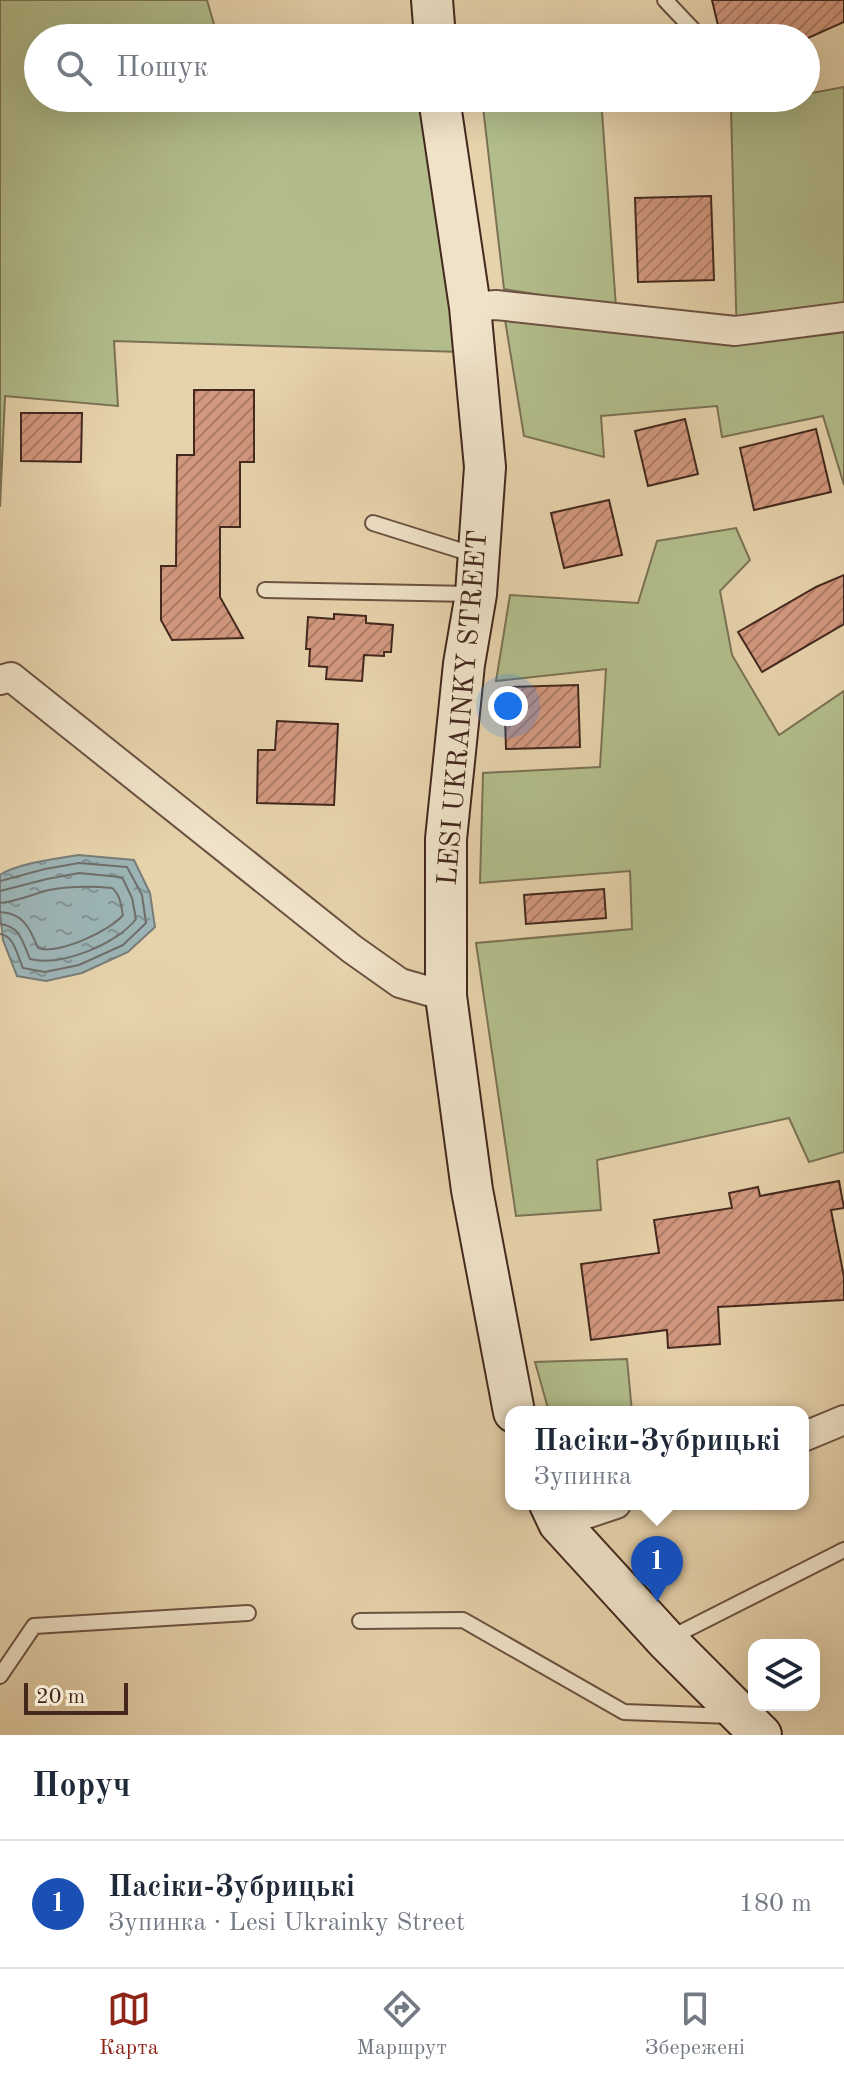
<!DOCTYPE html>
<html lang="uk">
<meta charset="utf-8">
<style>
:root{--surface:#fff;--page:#f2f2f3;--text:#1f2937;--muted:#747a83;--line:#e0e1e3;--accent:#8f2418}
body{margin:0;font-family:"Old Standard TT",serif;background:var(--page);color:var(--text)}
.controls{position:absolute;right:24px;bottom:24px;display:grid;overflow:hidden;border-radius:16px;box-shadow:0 8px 32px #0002}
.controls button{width:72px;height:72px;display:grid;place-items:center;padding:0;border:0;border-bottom:2px solid var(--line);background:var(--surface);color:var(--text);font:40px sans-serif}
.scale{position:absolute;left:24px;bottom:20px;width:104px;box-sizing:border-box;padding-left:8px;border:4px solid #44281e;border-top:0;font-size:22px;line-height:28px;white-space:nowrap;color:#44281e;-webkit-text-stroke:6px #efe2c8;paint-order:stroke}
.you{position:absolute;left:508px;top:706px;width:28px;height:28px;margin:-20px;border:6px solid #fff;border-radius:50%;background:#1a73e8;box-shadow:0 0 0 12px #1a73e833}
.badge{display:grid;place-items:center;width:52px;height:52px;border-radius:50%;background:var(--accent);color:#fff;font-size:26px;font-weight:700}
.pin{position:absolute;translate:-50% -66px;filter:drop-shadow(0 2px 4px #0008)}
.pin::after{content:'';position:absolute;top:42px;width:28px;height:24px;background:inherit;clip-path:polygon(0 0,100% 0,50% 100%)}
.popup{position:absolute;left:505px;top:1406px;width:304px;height:104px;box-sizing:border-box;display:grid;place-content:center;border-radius:16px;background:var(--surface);filter:drop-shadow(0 2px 6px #0005);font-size:26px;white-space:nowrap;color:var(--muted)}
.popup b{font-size:30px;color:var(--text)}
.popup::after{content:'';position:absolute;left:50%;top:100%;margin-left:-16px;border:16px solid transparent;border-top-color:var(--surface)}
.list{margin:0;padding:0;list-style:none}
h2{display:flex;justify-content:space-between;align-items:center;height:104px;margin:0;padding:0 32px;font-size:34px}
h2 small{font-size:26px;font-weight:400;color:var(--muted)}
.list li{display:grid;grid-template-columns:52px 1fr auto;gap:24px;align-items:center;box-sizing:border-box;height:128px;padding:0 32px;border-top:2px solid var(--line)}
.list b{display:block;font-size:30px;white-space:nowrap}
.list p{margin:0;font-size:26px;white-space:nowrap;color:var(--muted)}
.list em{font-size:26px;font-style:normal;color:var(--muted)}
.icon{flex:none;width:44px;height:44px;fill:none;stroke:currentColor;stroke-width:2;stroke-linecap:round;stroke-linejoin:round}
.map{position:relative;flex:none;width:844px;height:1735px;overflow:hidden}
.search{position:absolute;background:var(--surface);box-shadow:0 8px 32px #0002;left:24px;right:24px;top:24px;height:88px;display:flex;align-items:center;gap:20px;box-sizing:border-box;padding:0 28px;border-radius:44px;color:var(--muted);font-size:30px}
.sheet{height:232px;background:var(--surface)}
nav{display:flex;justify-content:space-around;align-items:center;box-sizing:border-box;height:112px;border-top:2px solid var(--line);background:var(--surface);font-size:22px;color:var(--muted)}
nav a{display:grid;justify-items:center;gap:4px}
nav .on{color:var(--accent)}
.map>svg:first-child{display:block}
</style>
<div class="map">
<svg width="844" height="1735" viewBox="0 0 844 1735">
<defs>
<pattern id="water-ripples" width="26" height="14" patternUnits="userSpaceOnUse" patternTransform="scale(2)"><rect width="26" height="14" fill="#9cb4b5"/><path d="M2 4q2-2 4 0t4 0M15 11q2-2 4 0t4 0" fill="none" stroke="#819293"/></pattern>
<pattern id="building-hatch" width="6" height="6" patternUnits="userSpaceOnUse" patternTransform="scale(2)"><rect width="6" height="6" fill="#d2987e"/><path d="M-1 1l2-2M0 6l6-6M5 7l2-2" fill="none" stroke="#ac7c67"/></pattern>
</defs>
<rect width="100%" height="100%" fill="#e6d2ab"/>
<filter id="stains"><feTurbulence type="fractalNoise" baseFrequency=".0025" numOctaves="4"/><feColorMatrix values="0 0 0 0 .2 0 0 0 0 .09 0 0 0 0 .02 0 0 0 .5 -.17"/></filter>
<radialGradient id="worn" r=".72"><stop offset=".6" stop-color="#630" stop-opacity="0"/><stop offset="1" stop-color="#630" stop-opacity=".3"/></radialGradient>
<g fill="#b2bd8b" stroke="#7b7254" stroke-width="2">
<path d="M 0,0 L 207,0 L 217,35 L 302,26 L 304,38 L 38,38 L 38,98 L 312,98 L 314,111 L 424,110 L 461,352 L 114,341 L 118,406 L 5,396 L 0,507 Z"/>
<path d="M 844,87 L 844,485 L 823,416 L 722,437 L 717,406 L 601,416 L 604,457 L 524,436 L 505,320 L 737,346 L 731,107 L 783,98 L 806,98 L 806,94 Z"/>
<path d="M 482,98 L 601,98 L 616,307 L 504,289 Z"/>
<path d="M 736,528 L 750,560 L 720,591 L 732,655 L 779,735 L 844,691 L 844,1152 L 809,1162 L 789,1118 L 597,1160 L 601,1210 L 516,1216 L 476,943 L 632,929 L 630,871 L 480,883 L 483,773 L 600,767 L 606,669 L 496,681 L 510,595 L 638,603 L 657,541 Z"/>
<path d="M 627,1359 L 632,1412 L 549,1412 L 535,1362 Z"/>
</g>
<path fill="url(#water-ripples)" stroke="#797c79" stroke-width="2" d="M 78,855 L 134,860 L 150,893 L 155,927 L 128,952 L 82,973 L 46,981 L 17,976 L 3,940 L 0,912 L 0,875 C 17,863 57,859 78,855 Z"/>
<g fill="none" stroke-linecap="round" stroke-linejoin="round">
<g stroke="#706e6a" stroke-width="2">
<path d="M 0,881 L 45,869 L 79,863 L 127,867 L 142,895 L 146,923 L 123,945 L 79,965 L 45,972 L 23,968 C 17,956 15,936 0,934"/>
<path d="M 0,891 L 47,879 L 79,873 L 120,877 L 123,879 L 132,898 L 136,919 C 117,944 61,967 30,959 C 23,944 21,926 0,924"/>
<path d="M 0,903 C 16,902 33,894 49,890 C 71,886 90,886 112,888 C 120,894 121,905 123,915 C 110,931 58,955 38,948 C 30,928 23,913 0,912"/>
</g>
</g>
<g fill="url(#building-hatch)" stroke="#44281e" stroke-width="2">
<path d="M 712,0 L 844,0 L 844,22 L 808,38 L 721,38 Z"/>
<path d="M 711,196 L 714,280 L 638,282 L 635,198 Z"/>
<path d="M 194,390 L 254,390 L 254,462 L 240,462 L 240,527 L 220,527 L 220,597 L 243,638 L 172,640 L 161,620 L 161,566 L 176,566 L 177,455 L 194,455 Z"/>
<path d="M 21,413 L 82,413 L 81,462 L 21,461 Z"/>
<path d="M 685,419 L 698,474 L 648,486 L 635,431 Z"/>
<path d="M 816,429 L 831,492 L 754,510 L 740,448 Z"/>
<path d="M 609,500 L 622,555 L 564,568 L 551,513 Z"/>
<path d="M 844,575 L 844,624 L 762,672 L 738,632 L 816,587 Z"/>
<path d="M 334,614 L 366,616 L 366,623 L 393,625 L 391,652 L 384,652 L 384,656 L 364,655 L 362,681 L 326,679 L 327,667 L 309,666 L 310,649 L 306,649 L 308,617 L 334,619 Z"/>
<path d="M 578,685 L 580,747 L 506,749 L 504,687 Z"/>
<path d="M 277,721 L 338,724 L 334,805 L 257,803 L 258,750 L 275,750 Z"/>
<path d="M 604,889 L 606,918 L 526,924 L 524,895 Z"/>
<path d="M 839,1181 L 844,1208 L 831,1210 L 844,1277 L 844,1300 L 718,1307 L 720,1344 L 668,1348 L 667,1330 L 591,1340 L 581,1264 L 659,1253 L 654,1220 L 732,1208 L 729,1193 L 758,1187 L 760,1196 Z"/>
</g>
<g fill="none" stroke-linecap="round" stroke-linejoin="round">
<defs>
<g id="service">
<path d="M 665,0 L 701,38"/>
<path d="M 373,523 L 475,555"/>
<path d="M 265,590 L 472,594"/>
<path d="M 360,1621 L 463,1620 L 624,1712 L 731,1716"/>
<path d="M 670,1638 L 844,1550"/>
<path d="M 0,1676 L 34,1626 L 248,1613"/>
</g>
<g id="minor">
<path d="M 470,307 L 496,305 L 735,331 L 844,317"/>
<path d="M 0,680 L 11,677 L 352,949 L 400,983 L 446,996"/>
<path d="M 803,1437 L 844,1420"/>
<path d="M 559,1523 L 616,1504"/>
</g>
<g id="secondary">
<path d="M 432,0 L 435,38"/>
<path d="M 439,98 L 470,307 L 485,467 L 476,594 L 464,664 L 446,839 L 446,996 L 472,1190 L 514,1412"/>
<path d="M 550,1504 L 559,1523 L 666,1640 L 761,1735"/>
</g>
</defs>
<use href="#service" stroke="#6c5241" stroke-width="18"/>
<use href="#minor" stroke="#6c5241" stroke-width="32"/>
<use href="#secondary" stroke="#44281e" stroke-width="44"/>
<use href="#service" stroke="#efe2c8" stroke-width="14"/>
<use href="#minor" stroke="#efe2c8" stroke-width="28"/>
<use href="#secondary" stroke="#efe2c8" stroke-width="40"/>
</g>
<g text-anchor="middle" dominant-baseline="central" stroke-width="6" stroke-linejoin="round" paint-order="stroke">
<g font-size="28" fill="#44281e" stroke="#efe2c8">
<text transform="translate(464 708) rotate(-85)">LESI UKRAINKY STREET</text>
</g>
</g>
<rect width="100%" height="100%" filter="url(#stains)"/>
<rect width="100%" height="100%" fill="url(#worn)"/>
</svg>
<div class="controls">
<button><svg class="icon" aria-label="layers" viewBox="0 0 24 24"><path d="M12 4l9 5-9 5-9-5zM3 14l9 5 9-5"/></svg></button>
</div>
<div class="scale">20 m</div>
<div class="you"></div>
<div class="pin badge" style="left:657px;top:1602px;background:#1a4fb4">1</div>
<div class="popup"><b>Пасіки-Зубрицькі</b>Зупинка</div>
<div class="search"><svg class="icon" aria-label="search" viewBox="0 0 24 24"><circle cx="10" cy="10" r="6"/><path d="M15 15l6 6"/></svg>Пошук</div>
</div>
<section class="sheet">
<h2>Поруч<small></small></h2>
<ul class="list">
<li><span class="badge" style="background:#1a4fb4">1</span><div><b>Пасіки-Зубрицькі</b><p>Зупинка · Lesi Ukrainky Street</p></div><em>180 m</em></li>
</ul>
</section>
<nav>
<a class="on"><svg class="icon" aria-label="map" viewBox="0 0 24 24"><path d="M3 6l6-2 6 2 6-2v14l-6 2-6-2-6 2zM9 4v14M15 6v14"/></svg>Карта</a>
<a><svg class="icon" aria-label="directions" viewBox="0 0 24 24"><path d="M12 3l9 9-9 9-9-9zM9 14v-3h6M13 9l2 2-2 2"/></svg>Маршрут</a>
<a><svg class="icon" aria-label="saved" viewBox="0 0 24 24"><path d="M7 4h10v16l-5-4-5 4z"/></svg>Збережені</a>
</nav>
